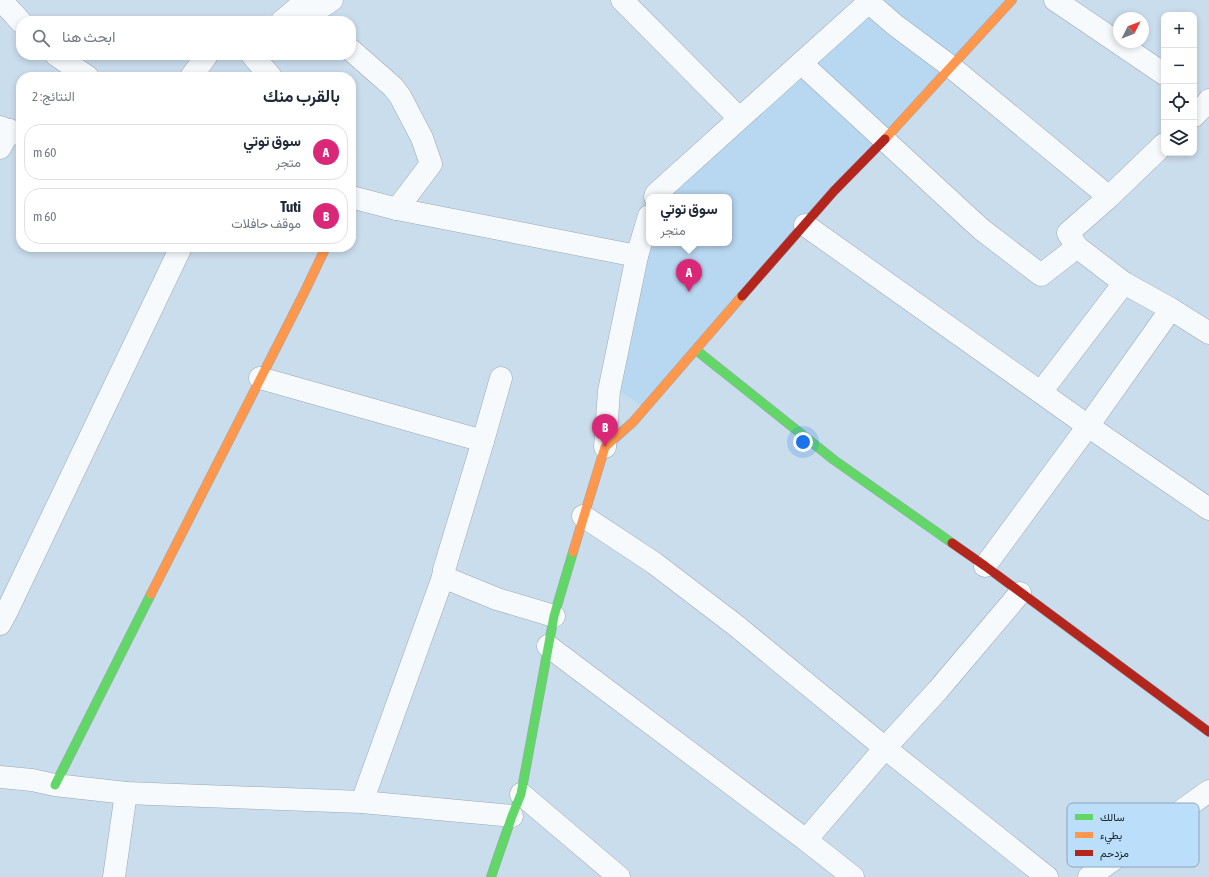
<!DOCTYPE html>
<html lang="ar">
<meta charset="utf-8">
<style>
:root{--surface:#fff;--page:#f2f2f3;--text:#1f2937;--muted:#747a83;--line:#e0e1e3;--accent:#db2777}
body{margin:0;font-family:"Asap Condensed",Vazirmatn,sans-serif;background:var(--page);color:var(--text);direction:rtl}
.controls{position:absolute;right:12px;top:12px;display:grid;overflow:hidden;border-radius:8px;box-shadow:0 2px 6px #0003}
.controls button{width:36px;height:36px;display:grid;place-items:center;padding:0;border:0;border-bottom:1px solid var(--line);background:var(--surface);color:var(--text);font:20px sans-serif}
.compass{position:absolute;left:1113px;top:12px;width:36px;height:36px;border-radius:50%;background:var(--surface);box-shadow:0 2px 6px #0003;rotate:48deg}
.you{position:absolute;left:803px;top:442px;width:14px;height:14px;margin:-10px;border:3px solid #fff;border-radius:50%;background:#1a73e8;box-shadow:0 0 0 6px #1a73e833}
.badge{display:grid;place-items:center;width:26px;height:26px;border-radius:50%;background:var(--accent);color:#fff;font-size:13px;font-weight:700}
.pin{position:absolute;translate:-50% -33px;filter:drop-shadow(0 1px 2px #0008)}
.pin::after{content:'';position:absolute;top:21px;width:14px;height:12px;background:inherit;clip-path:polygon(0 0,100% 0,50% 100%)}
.popup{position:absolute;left:646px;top:194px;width:86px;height:52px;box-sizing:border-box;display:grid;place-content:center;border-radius:8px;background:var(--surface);filter:drop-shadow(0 1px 3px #0005);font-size:13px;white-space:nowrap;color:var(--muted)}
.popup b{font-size:15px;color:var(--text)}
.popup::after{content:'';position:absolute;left:50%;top:100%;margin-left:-8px;border:8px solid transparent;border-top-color:var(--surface)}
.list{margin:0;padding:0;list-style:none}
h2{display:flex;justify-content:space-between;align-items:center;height:52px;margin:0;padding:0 16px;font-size:17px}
h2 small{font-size:13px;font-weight:400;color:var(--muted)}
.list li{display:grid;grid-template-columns:26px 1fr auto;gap:12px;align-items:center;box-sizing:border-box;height:56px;margin:0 8px 8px;padding:0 8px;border:1px solid var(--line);border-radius:16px}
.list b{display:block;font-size:15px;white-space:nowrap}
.list p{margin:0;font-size:13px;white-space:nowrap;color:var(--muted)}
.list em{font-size:13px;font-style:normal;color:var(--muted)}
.icon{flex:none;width:22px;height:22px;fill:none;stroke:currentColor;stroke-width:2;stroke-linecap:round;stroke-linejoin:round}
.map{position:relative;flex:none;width:1209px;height:877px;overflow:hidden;direction:ltr}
.search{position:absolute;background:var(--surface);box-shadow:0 2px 6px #0003;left:16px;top:16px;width:340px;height:44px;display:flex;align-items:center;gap:10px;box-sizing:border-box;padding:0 14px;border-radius:16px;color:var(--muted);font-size:15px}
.panel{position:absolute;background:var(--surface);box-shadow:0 2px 6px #0003;left:16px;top:72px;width:340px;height:180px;border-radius:16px;direction:rtl}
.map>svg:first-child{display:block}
</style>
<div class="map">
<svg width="1209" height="877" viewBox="0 0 1209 877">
<rect width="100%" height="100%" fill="#caddec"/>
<path fill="#b8d7f0" d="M 873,0 L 1008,0 L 642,406 L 615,388 L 649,243 L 729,243 L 729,197 L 660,197 Z"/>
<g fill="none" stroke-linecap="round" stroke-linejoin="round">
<defs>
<g id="street">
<path d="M 1,0 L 21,22"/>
<path d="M 622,0 L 739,118"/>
<path d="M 866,0 L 895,25 L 950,66 L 1109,197"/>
<path d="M 1055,0 L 1164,74"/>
<path d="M 282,21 L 301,5 L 323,6 L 332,0"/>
<path d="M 351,50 L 393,87 L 400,96 L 422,138 L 431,164 L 397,209"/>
<path d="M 56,55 L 88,77"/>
<path d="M 252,55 L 271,77"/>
<path d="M 801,63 L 981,229 L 1041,275 L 1077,247 L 1068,233 L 1109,197 L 1164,144"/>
<path d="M 191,77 L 207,55"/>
<path d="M 1194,116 L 1207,103 L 1209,100"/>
<path d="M 0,127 L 21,135"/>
<path d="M 0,148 L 10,130"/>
<path d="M 351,197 L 397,209 L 637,256"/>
<path d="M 655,197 L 656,194 L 871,0"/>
<path d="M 805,225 L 1088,426 L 1209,509"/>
<path d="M 1077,247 L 1124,283 L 1171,309 L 1209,333"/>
<path d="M 260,378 L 483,441"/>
<path d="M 1041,392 L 1124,283"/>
<path d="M 605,447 L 609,391 L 637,256 L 649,216"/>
<path d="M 583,516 L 654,563 L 734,624 L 885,748 L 1047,877"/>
<path d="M 985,566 L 1088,426 L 1171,309"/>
<path d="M 443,577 L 497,599 L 554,616"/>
<path d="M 0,624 L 7,611 L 181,247"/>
<path d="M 548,646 L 806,840 L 853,877"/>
<path d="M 0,777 L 32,780 L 55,785 L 126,793 L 362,802 L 512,816"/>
<path d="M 521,794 L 619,877"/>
<path d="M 362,802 L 443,577 L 444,570 L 483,441 L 501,378"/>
<path d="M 806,840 L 885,748 L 938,690 L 1020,593"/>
<path d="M 114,877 L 126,793"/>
<path d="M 1089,877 L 1209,791"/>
</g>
<g id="fast">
<path d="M 696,350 L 834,460 L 952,543"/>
<path d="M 55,785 L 151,594"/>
<path d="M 491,877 L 512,816 L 521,794 L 554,616 L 573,552"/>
</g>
<g id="slow">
<path d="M 885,139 L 1012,0"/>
<path d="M 573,552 L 605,447 L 633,422 L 742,296"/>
<path d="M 151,594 L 304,293 L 326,247"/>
</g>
<g id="jam">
<path d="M 742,296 L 834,191 L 885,139"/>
<path d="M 952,543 L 985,566 L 1209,732"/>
</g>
</defs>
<use href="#street" stroke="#9aa8b4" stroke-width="23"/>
<use href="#fast" stroke="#9aa8b4" stroke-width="10"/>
<use href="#slow" stroke="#9aa8b4" stroke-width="10"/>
<use href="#jam" stroke="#9aa8b4" stroke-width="10"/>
<use href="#street" stroke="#f7fafc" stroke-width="22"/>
<use href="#fast" stroke="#63d668" stroke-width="9"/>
<use href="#slow" stroke="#ff974d" stroke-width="9"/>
<use href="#jam" stroke="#b3261e" stroke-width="9"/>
</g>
<rect x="1067" y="803" width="132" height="64" rx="6" fill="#bbdefb" stroke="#8aa6be" stroke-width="1"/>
<rect x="1075" y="814" width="18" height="6" fill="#63d668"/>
<rect x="1075" y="832" width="18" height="6" fill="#ff974d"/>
<rect x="1075" y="850" width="18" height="6" fill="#b3261e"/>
<g font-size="11" fill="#17242f">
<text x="1100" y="821">سالك</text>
<text x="1100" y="839">بطيء</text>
<text x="1100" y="857">مزدحم</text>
</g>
</svg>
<div class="controls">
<button>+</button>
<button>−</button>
<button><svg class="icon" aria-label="locate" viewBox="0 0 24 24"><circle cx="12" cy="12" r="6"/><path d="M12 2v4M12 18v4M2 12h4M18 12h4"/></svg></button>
<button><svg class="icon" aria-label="layers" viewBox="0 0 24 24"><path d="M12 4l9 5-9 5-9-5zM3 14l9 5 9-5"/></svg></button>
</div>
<svg class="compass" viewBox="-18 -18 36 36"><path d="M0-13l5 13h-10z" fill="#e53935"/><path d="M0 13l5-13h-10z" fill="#747a83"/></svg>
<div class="you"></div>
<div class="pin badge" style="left:689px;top:292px">A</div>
<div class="popup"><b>سوق توتي</b>متجر</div>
<div class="pin badge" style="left:605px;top:447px">B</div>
<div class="search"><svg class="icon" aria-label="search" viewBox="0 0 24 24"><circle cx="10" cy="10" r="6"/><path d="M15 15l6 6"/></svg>ابحث هنا</div>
<section class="panel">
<h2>بالقرب منك<small>النتائج: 2</small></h2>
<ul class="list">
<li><span class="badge">A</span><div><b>سوق توتي</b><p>متجر</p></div><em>60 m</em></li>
<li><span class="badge">B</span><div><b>Tuti</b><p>موقف حافلات</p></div><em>60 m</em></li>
</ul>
</section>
</div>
